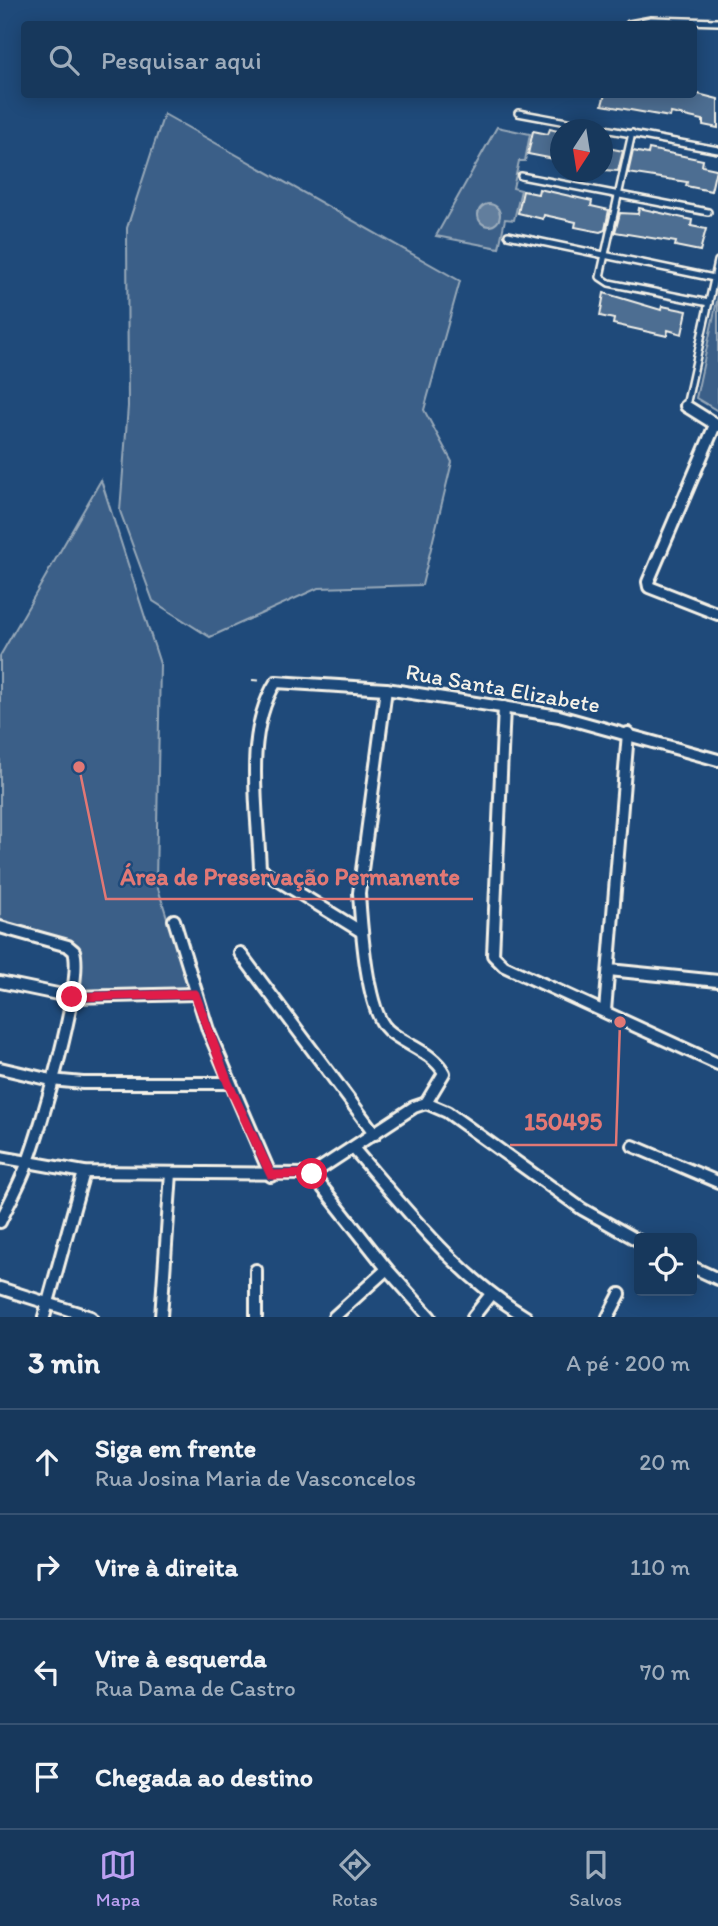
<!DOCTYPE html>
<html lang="pt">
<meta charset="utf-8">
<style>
:root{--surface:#17385c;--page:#203f62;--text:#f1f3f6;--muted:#9eacbb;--line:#365272;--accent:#bca0f2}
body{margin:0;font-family:Itim,sans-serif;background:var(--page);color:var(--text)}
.controls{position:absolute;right:21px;bottom:21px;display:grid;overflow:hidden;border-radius:7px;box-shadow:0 4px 18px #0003}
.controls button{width:63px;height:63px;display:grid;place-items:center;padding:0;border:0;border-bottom:2px solid var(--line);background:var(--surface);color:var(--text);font:35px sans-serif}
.compass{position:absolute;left:550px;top:119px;width:63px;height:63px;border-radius:50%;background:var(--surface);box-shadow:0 4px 18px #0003;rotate:192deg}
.stop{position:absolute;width:21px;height:21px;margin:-16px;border:5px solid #e11d48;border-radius:50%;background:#fff}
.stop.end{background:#e11d48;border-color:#fff;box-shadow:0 2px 7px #0008}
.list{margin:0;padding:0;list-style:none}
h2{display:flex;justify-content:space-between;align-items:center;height:91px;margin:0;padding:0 28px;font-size:30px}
h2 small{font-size:23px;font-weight:400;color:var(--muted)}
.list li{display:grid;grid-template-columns:46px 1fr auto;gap:21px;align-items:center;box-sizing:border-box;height:105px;padding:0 28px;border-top:2px solid var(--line)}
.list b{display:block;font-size:26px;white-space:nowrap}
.list p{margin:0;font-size:23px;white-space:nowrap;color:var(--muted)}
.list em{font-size:23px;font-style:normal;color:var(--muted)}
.icon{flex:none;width:38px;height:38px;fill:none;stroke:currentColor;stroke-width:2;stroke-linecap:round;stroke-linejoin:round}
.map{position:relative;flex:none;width:718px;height:1317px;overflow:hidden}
.search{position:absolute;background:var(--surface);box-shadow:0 4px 18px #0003;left:21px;right:21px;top:21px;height:77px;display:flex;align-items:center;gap:18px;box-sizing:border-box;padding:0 24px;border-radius:7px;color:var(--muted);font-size:26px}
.sheet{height:511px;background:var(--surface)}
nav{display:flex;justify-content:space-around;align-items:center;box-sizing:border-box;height:98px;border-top:2px solid var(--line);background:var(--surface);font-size:19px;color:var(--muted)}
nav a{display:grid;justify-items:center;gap:4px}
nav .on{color:var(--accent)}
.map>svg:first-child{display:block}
</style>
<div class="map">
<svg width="718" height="1317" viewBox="0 0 718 1317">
<rect width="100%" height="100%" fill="#1f4a7a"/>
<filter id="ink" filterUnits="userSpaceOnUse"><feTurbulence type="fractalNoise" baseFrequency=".0143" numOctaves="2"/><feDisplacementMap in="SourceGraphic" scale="14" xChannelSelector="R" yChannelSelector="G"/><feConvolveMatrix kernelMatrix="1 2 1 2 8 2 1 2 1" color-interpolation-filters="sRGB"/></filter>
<g filter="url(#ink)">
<g fill="#3a5f88" stroke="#97a8b8" stroke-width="2">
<path d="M 164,114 L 460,281 L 424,410 L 452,462 L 422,585 L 318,588 L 210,637 L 153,601 L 120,511 L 128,406 L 127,228 Z"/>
<path d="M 497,127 L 530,134 L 525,161 L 519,161 L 513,188 L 521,190 L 514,220 L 505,219 L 499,248 L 436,236 Z"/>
<path d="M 718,296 L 718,411 L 696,398 Z"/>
<path d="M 101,480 L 160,664 L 156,882 L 189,988 L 77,993 L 79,949 L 76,944 L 0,922 L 0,656 Z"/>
</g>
<circle fill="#627e9d" stroke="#9cacbb" stroke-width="2" cx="489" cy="215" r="11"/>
<g fill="#4d6e92" stroke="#f4f1e8" stroke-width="2">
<path d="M 694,93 L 718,99 L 718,128 L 703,125 L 703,120 L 671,113 L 670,117 L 602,105 L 605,94 Z"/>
<path d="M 550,129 L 561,132 L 561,156 L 555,155 L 554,159 L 528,154 L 533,131 L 548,134 Z"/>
<path d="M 603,147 L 623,151 L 618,171 L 603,170 Z"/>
<path d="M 649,149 L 703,160 L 702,166 L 716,169 L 711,191 L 686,186 L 687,182 L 628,173 L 633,151 L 648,154 Z"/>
<path d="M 539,189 L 592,201 L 591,206 L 609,210 L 605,230 L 600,232 L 575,227 L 576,222 L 544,215 L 543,219 L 518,213 L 523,191 L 538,194 Z"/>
<path d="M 639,208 L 692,220 L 691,226 L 706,229 L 700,251 L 675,246 L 676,242 L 615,232 L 620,213 L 638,214 Z"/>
<path d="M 604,293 L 661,310 L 662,306 L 687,311 L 682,334 L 668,330 L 667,336 L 613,324 L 614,319 L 600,316 Z"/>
</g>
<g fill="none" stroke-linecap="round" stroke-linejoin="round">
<defs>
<g id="service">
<path d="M 629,24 L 651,20 L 718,22"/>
<path d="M 518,113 L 718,150"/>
<path d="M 632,133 L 600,277 L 609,283 L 709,303"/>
<path d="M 521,176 L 708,212"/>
<path d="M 508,235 L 714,278"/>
<path d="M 686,406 L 718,261"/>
</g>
<g id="minor">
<path d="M 686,406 L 718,426"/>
<path d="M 715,425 L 648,582 L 649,587 L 718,614"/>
<path d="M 386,689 L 359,893 C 361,923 366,1011 388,1030 C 405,1045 433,1052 444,1073 L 426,1103"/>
<path d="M 504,707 L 493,955 L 504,966 L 718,1064"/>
<path d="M 174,920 L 208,1030 L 271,1176"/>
<path d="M 0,927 L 68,946 L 74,951 C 84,982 41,1128 27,1164 C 20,1184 9,1203 0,1222"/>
<path d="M 362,932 L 260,869 C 258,810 243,734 276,682 L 386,689 L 559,716 L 718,760"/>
<path d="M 240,953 L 375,1134"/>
<path d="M 609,970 L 718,981"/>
<path d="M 0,982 L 72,997 L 195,994"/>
<path d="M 605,1011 L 628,733"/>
<path d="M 0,1068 L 51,1080 L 83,1083 L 228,1083"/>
<path d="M 426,1103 L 447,1112 L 582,1209 L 639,1241"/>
<path d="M 633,1146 L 718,1182"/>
<path d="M 353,1148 C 406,1209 456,1275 526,1317"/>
<path d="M 0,1157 L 84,1172 L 312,1174 L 414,1107 L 426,1103"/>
<path d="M 312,1174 L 387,1269 L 430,1317"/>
<path d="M 692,1267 L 718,1279"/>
<path d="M 0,1288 L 91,1317"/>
<path d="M 44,1317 L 84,1172"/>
<path d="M 161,1317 L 171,1173"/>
<path d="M 256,1317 L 256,1270"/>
<path d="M 334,1317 L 387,1269"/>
<path d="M 473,1317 L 491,1294"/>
<path d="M 608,1317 L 620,1294"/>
</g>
</defs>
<use href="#service" stroke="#f4f1e8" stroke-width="10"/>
<use href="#minor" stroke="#f4f1e8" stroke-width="16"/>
<path stroke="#f4f1e8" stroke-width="2" stroke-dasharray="7 5" stroke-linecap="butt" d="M 252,680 L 264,681"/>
<use href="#service" stroke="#1f4a7a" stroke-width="5"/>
<use href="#minor" stroke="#1f4a7a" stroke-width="10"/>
</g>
</g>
<g fill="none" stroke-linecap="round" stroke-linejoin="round" filter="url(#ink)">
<path stroke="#e11d48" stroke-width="9" d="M 72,997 L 195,994 L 228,1083 L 271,1175 L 312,1174"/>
</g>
<g text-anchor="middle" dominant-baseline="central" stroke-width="5" stroke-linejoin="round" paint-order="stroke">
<g font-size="23" fill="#f4f1e8" stroke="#1f4a7a">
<text transform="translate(503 688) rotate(10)">Rua Santa Elizabete</text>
</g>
</g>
<path fill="none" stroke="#e27875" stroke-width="2.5" d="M79 767L106 899H473M620 1022L616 1145H510"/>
<g fill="#e27875" stroke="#1f4a7a" stroke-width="2.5">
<circle cx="79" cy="767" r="7"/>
<circle cx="620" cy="1022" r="7"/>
</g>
<g font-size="24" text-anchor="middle" font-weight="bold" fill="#e27875" stroke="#1f4a7a" stroke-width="5" stroke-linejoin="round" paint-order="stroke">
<text x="290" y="885">Área de Preservação Permanente</text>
<text x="563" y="1130">150495</text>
</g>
</svg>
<div class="controls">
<button><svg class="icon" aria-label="locate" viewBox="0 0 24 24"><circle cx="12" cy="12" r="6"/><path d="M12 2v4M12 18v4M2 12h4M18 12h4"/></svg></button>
</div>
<svg class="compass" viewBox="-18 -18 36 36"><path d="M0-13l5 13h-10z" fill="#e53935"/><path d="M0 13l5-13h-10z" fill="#9eacbb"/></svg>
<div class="stop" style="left:312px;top:1174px"></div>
<div class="stop end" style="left:72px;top:997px"></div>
<div class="search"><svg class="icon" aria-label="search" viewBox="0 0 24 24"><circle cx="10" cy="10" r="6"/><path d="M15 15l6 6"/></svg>Pesquisar aqui</div>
</div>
<section class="sheet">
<h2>3 min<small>A pé · 200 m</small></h2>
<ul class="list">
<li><svg class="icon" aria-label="ahead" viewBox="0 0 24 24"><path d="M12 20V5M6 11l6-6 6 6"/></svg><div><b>Siga em frente</b><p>Rua Josina Maria de Vasconcelos</p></div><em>20 m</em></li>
<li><svg class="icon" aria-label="right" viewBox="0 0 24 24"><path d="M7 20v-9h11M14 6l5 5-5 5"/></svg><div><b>Vire à direita</b></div><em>110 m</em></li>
<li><svg class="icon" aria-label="left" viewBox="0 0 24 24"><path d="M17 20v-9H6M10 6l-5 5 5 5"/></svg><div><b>Vire à esquerda</b><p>Rua Dama de Castro</p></div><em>70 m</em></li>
<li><svg class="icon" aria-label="arrive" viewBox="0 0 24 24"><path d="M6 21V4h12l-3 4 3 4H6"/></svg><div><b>Chegada ao destino</b></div></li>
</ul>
</section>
<nav>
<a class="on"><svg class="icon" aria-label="map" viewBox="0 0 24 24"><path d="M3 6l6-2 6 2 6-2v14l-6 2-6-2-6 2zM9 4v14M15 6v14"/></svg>Mapa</a>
<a><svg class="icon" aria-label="directions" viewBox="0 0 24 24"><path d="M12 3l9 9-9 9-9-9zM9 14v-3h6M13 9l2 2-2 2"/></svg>Rotas</a>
<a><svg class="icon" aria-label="saved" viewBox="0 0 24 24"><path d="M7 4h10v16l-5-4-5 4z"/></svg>Salvos</a>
</nav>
